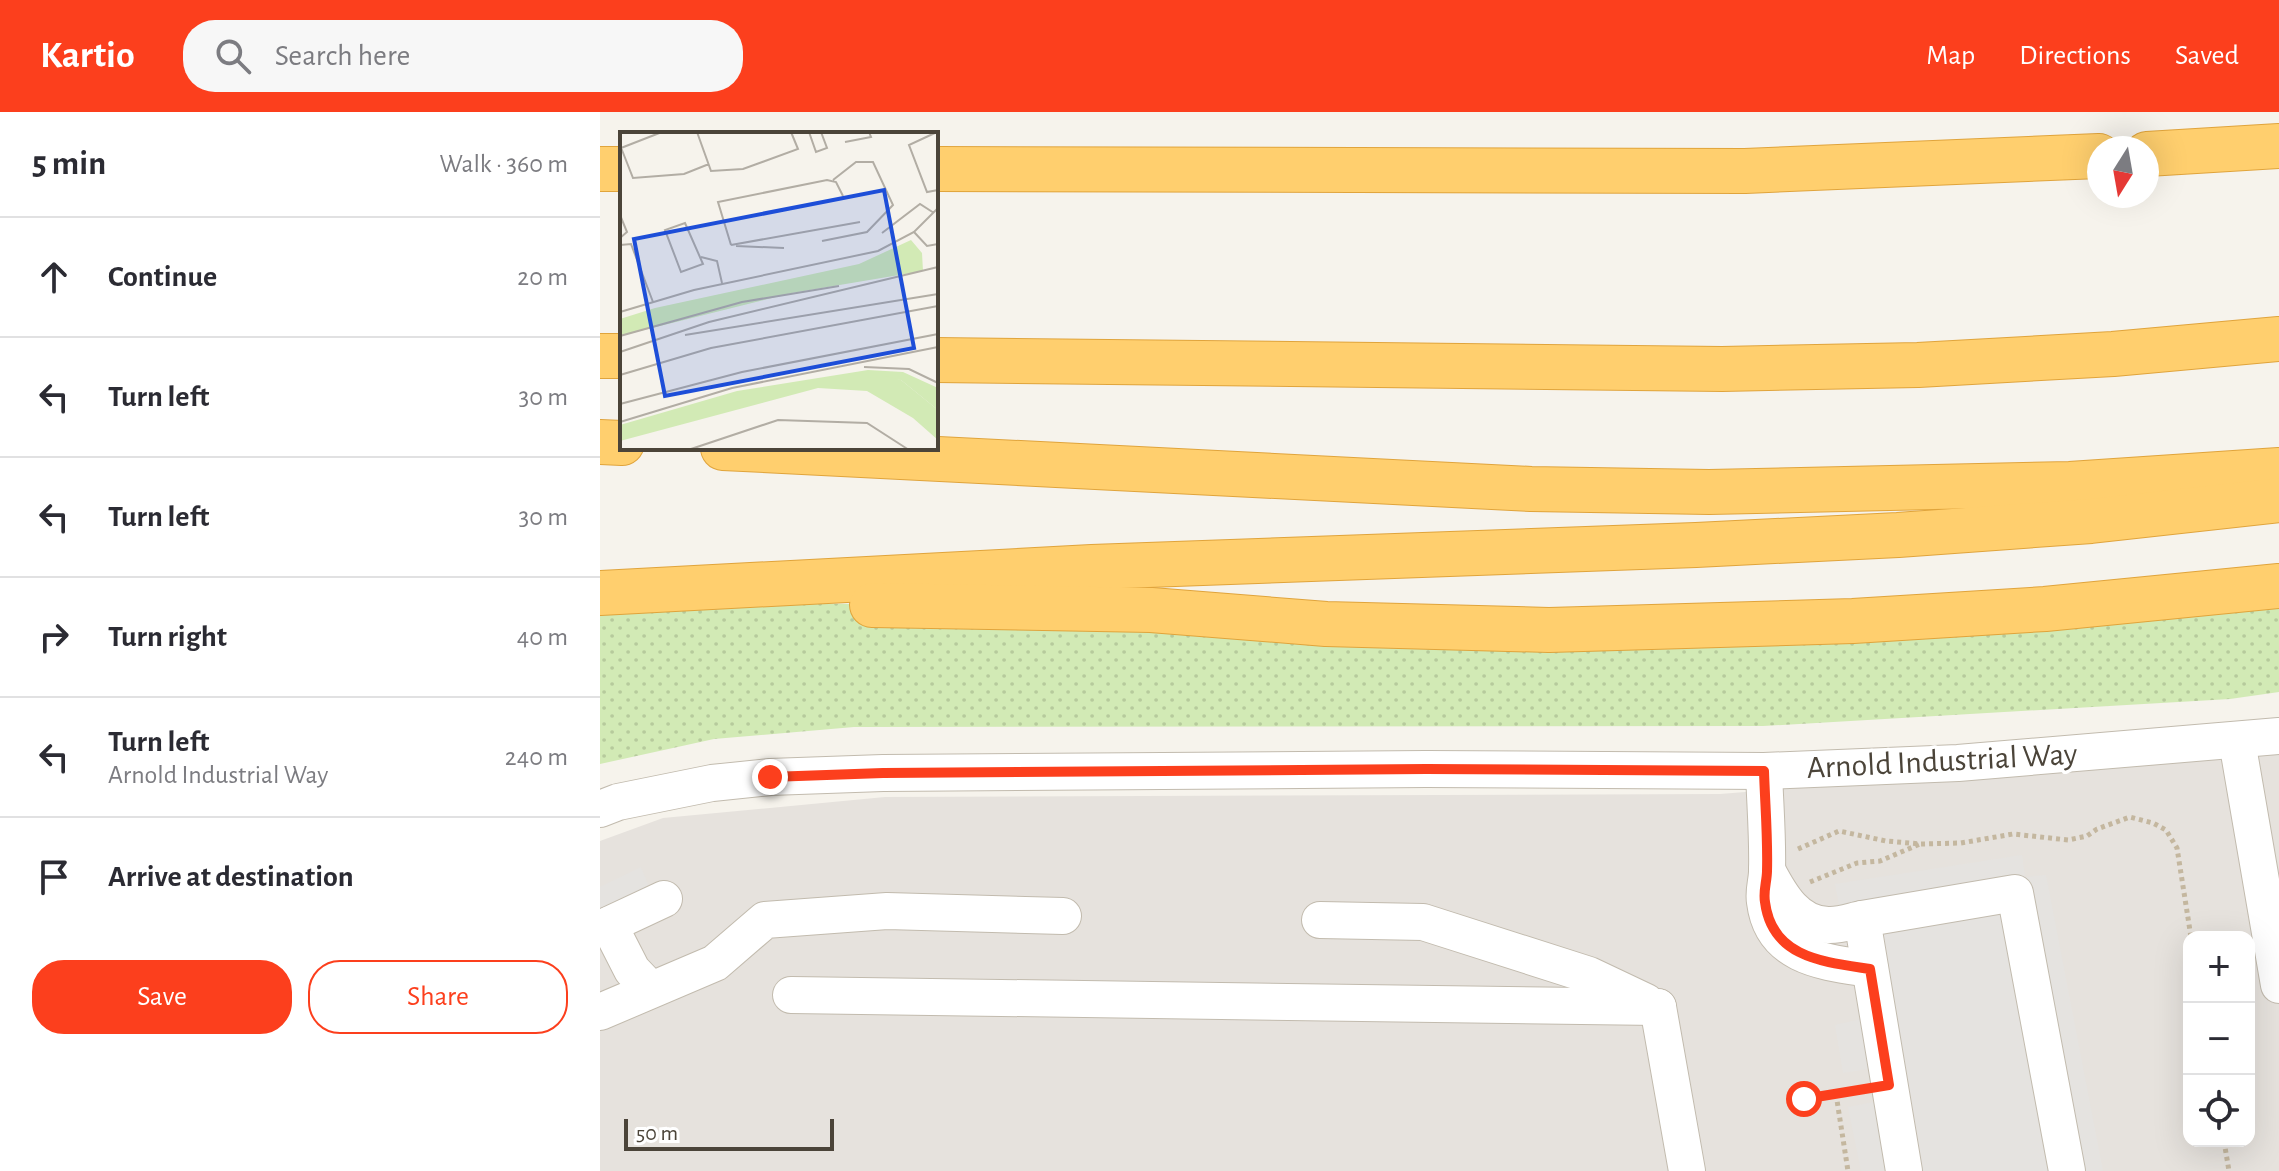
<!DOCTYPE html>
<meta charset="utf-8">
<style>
:root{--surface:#fff;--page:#f7f7f7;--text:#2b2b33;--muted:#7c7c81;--line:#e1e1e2;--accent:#fc3f1d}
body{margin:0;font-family:"Alegreya Sans",sans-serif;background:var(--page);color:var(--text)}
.controls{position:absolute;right:24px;bottom:24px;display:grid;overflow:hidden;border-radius:16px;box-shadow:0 8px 32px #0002}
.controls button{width:72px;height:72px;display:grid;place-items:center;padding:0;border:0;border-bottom:2px solid var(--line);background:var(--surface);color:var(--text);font:40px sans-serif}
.compass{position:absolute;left:1487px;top:24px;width:72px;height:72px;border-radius:50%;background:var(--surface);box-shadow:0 8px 32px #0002;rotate:191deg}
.scale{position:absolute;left:24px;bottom:20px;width:210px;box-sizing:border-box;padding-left:8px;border:4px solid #4b4439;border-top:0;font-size:22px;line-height:28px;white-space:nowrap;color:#4b4439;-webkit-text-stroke:6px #fff;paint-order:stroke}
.stop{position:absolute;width:24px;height:24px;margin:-18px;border:6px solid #fc3f1d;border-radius:50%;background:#fff}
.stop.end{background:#fc3f1d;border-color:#fff;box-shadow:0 2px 8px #0008}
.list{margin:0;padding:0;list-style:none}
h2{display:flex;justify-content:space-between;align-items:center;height:104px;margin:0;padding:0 32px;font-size:34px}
h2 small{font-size:26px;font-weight:400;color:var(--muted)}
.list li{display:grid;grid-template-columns:52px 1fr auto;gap:24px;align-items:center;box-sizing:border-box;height:120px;padding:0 32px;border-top:2px solid var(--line)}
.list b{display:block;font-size:30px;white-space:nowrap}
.list p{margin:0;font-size:26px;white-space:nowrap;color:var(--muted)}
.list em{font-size:26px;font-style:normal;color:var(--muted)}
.actions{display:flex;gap:16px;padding:24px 32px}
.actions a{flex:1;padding:18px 0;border:2px solid var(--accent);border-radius:32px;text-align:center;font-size:28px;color:var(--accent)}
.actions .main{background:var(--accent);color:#fff}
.icon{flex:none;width:44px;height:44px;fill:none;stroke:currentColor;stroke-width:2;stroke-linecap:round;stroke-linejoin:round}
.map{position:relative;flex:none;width:1679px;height:1059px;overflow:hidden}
header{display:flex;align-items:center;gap:48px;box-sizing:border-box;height:112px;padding:0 40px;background:var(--accent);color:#fff}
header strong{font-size:38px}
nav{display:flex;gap:44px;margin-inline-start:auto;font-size:28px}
.search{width:560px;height:72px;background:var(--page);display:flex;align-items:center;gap:20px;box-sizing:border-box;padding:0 28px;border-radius:32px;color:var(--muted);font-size:30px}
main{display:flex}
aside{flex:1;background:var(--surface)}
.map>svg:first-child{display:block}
</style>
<header>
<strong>Kartio</strong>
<div class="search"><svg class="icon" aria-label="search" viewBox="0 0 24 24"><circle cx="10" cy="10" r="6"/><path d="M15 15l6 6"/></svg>Search here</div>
<nav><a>Map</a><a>Directions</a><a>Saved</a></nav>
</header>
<main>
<aside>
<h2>5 min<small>Walk · 360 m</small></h2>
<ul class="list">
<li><svg class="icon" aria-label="ahead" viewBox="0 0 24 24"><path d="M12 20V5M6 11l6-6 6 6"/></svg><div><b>Continue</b></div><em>20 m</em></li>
<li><svg class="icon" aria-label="left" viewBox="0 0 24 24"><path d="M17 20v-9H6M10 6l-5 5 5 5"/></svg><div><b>Turn left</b></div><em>30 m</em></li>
<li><svg class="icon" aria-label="left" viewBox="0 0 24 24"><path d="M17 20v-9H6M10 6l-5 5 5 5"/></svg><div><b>Turn left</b></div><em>30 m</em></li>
<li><svg class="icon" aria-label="right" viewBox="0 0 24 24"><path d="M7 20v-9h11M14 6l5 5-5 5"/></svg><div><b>Turn right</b></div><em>40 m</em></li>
<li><svg class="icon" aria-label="left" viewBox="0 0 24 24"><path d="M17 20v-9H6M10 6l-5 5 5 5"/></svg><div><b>Turn left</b><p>Arnold Industrial Way</p></div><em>240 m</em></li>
<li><svg class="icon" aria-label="arrive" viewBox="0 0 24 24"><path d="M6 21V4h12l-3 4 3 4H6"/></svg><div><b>Arrive at destination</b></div></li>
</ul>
<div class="actions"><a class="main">Save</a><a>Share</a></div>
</aside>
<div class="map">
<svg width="1679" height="1059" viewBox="0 0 1679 1059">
<defs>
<pattern id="grass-dots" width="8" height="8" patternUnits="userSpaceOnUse" patternTransform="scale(2)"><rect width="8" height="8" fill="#d2eab5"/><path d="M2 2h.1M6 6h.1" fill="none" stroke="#b6ca9c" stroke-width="1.8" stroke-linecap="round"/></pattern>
</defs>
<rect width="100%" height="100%" fill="#f6f3ec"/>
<path fill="#e6e2dd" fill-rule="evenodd" d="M 1679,637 L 1679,1059 L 0,1059 L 0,729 L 63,706 L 285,685 L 1120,682 ZM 1589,825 L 1649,825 L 1649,1029 L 1589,1029 Z"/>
<path fill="url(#grass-dots)" d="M 1679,474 L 1679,580 L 1630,587 L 1163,614 L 254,615 L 114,627 L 0,652 L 0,487 L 551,498 L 726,512 Z"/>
<g fill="#e5e3e0">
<path d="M 1422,743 L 1425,765 L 1446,763 L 1503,1059 L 1261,1059 L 1248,995 L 1274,990 L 1268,957 L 1243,961 L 1235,913 L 1261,907 L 1235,772 Z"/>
<path d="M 41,755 L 56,791 L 0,818 L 0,775 Z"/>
</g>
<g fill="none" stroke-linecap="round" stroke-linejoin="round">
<defs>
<g id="minor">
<path d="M 1637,629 L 1679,873"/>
<path d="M 1164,659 C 1165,692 1168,726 1167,759 C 1167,769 1163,779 1165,790 C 1172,846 1224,850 1270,857"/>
<path d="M 0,697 L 18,690 L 112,671 L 170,665 L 283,661 L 826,657 L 1164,659 L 1358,651 L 1679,624"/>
<path d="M 1167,758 C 1180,783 1197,814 1230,813 C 1241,813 1252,809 1262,807"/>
<path d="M 720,808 L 823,810 L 989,863 L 1046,890"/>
<path d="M 9,813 L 32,858 L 50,877"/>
<path d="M 0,817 L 64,787"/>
<path d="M 191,883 L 1058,895"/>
<path d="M 1058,895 L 1087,1059"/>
<path d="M 0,900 L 115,851 L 165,808 L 287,799 L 463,804"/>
<path d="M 1304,1059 L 1262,807 L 1415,781 L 1467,1059"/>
</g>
<g id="highway">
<path d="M 1547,42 L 1679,34"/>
<path d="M 0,57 L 22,57"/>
<path d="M 336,57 L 1145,59 L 1499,44"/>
<path d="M 0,244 L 22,244"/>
<path d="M 336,248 L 1122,257 L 1318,253 L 1513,242 L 1679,227"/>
<path d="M 0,330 L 22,331"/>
<path d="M 123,336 L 931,377 L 1109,380 L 1470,372 L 1679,358"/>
<path d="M 0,481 L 492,455 L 1096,433 L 1298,423 L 1491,409 L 1679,388"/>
<path d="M 272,493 L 551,498 L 726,512 L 949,518 L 1253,509 L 1445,497 L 1679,474"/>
</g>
</defs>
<use href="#minor" stroke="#c2bbae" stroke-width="38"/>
<use href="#highway" stroke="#e0a43c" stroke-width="46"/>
<g stroke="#c4b79f" stroke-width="5" stroke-dasharray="4 4" stroke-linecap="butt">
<path d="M 1198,737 L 1239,719 L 1286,729 L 1321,732 L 1361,731 L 1413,722 L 1468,728 L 1487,724 L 1497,717 L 1530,705 L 1553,711 L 1566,718 L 1577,736 L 1591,825"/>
<path d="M 1210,770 L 1257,751 L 1280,749 L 1320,732"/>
<path d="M 1236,982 L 1248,1059"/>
<path d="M 1204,987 L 1259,978"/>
<path d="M 1624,1029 L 1629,1059"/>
</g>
<use href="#minor" stroke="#fff" stroke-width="36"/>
<use href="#highway" stroke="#ffcf6e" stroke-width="44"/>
</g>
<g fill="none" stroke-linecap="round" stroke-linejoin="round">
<path stroke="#fc3f1d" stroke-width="10" d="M 170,665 L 283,661 L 826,657 L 1164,659 C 1165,692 1168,726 1167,759 C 1167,769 1163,779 1165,790 C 1172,846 1224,850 1270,857 L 1289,973 L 1204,987"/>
</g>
<g text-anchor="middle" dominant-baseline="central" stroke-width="7" stroke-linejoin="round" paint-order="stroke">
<g font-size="32" fill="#4b4439" stroke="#fff">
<text transform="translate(1342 649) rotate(-3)">Arnold Industrial Way</text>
</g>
</g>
<g transform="translate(20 20)">
<rect width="318" height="318" fill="#f6f3ec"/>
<path d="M 291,108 L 302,121 L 303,139 L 172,161 L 0,204 L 0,187 L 35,176 L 239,132 ZM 248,238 L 283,240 L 318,256 L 318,278 L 281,248 L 248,246 L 247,259 L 198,256 L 0,309 L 0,293 L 117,259 Z" fill="#d2eab5"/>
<path d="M 266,244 L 281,248 L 318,278 L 318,308 L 293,286 L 247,259 L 247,246 Z" fill="#d2eab5"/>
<path fill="none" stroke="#b2ada4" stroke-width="2" d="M 77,0 L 91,39 L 123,37 L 178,17 L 171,0M 189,0 L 196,20 L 207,16 L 201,0M 317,0 L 289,13 L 307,60 L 318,58M 225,10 L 251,5 L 249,0M 0,13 L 13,46 L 64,42 L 89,32M 1,16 L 42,0M 0,83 L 7,100 L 0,106M 65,91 L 83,132 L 61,140 L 45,98 ZM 294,100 L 307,114 L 318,112M 262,101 L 300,72 L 314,81M 202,109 L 247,100 L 273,73 L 253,30 L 236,30 L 213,48M 0,113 L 11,112 L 33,170M 111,113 L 98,70 L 207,48 L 216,50 L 223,64M 111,113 L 240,90M 116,114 L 164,116M 81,125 L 97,129 L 102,151M 0,180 L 74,158 L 258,119 L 294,100 L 318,76M 65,203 L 318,162M 0,204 L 122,170 L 219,154M 0,220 L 89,190 L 318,135M 244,235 L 289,237 L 318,251M 0,243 L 91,216 L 318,174M 0,272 L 122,240 L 318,202M 0,290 L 112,256 L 318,215M 68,318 L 158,288 L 247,291 L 289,318"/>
<path fill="#1d4ed8" fill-opacity="0.15" stroke="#1d4ed8" stroke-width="4" d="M 264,58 L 294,216 L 45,264 L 14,107 Z"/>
<rect width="318" height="318" fill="none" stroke="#4b4439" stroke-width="4"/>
</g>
</svg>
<div class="controls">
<button>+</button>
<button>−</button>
<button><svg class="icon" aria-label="locate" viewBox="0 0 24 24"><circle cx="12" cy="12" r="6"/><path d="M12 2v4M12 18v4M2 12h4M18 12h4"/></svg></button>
</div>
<svg class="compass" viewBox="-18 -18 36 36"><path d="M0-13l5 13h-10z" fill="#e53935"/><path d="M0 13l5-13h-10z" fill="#7c7c81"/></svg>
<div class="scale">50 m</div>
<div class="stop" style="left:1204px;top:987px"></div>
<div class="stop end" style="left:170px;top:665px"></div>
</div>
</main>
